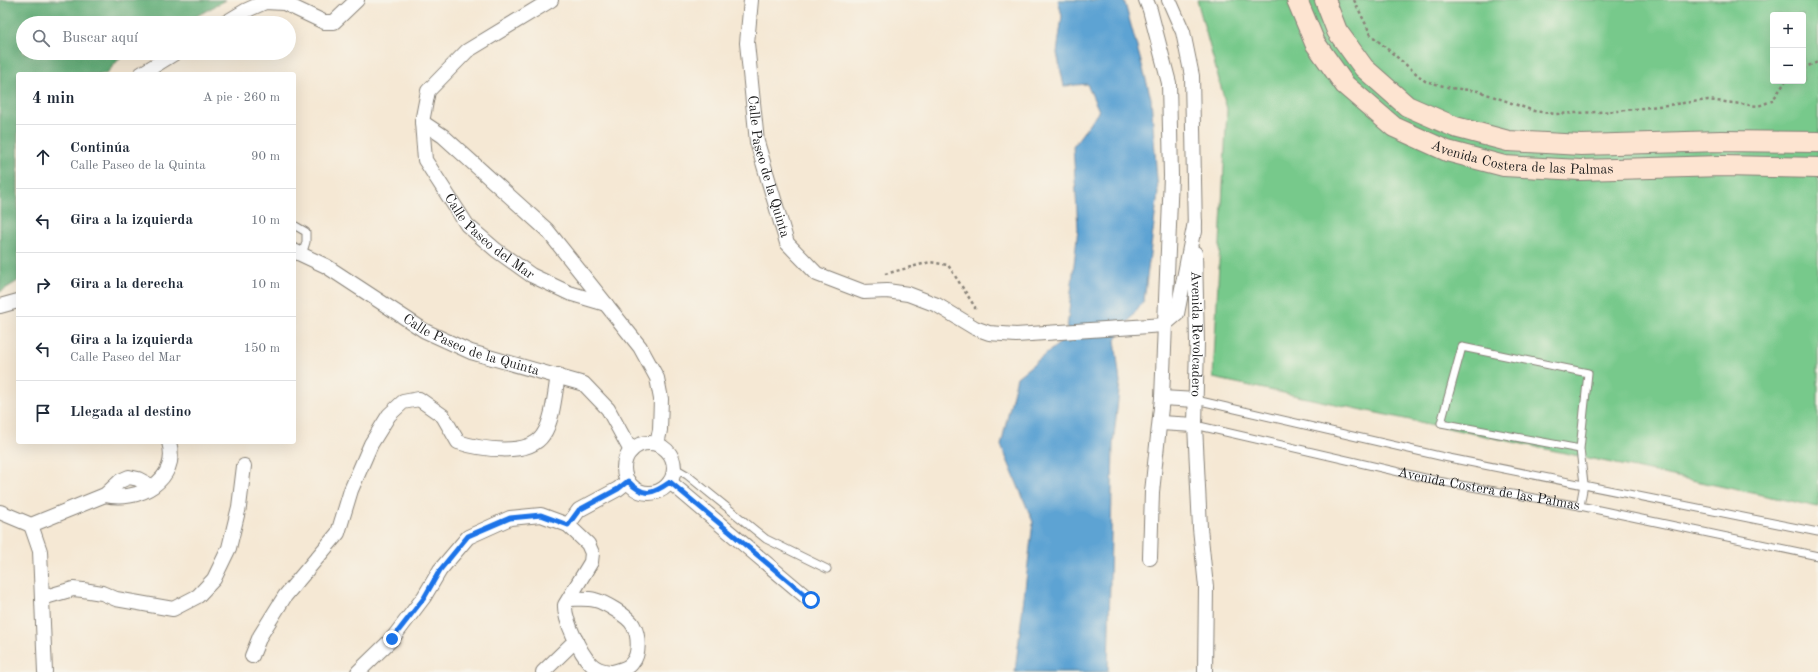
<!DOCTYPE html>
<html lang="es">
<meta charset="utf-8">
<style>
:root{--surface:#fff;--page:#f2f2f3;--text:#1f2937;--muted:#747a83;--line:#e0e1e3}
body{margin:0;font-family:"Old Standard TT",serif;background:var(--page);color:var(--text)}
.controls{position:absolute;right:12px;top:12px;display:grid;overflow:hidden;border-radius:4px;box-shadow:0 4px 16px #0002}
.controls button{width:36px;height:36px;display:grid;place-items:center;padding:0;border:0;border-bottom:1px solid var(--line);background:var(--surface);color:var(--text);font:20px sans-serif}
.stop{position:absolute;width:12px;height:12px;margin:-9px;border:3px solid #1a73e8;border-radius:50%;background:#fff}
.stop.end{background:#1a73e8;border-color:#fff;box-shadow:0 1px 4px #0008}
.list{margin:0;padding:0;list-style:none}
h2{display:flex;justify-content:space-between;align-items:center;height:52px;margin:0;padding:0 16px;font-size:17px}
h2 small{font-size:13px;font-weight:400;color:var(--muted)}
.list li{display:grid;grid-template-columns:26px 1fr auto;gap:12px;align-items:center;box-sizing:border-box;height:64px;padding:0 16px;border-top:1px solid var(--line)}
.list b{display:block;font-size:15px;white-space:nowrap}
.list p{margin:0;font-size:13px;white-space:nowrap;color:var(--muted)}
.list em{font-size:13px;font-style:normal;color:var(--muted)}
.icon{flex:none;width:22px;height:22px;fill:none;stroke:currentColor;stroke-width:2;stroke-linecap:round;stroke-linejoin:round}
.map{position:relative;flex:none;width:1818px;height:672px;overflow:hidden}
.search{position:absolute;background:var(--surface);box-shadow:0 4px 16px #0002;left:16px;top:16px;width:280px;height:44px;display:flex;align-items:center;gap:10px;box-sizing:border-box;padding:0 14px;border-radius:22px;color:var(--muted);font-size:15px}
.panel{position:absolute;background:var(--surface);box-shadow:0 4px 16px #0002;left:16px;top:72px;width:280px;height:372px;border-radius:4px}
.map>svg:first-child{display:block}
</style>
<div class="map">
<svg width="1818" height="672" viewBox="0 0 1818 672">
<rect width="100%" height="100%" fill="#f7f3e8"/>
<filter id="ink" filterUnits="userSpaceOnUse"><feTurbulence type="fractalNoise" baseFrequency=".025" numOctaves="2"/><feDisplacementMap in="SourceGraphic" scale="8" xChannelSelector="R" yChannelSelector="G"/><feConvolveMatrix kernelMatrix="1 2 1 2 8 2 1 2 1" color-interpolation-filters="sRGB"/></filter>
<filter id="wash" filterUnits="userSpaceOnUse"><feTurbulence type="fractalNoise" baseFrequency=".012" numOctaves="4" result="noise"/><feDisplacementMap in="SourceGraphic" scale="16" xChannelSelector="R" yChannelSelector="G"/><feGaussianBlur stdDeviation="0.9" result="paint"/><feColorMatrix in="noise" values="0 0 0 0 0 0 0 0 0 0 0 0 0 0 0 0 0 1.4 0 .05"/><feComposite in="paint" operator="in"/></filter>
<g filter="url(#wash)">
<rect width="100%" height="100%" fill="#f5e8d4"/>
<path fill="#77c98b" stroke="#4a7254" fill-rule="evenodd" d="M 1197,0 L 1818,0 L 1818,507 L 1213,378 L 1227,109 ZM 1773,15 L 1803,15 L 1803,81 L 1773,81 Z"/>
<path fill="#61ad77" stroke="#3e644a" d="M 0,0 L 226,0 L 184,23 L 23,23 L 23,53 L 129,53 L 120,58 L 106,74 L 18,74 L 18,281 L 0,292 Z"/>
<path fill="#5da3d3" stroke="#3c6078" d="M 1058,0 L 1124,0 L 1151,98 L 1158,193 L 1144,300 L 1115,340 L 1120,382 L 1113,445 L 1108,672 L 1015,672 L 1033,522 L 1001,445 L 1017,377 L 1066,338 L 1078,228 L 1073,146 L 1099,111 L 1087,84 L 1064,86 L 1057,53 L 1062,16 Z"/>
</g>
<g filter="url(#ink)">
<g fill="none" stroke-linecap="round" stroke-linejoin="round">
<defs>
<g id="lane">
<path d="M 294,225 L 306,232 L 306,242 L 302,255"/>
<path d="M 1196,400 L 1444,457 L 1818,532"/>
<path id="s1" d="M 1195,425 L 1438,481 L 1580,506 L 1818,556"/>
<path d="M 1580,449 L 1441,423 L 1462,347 L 1588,373 L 1580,449 L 1584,484 L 1580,506"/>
<path d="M 675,468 L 687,475 L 766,539 L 827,569"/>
</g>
<g id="street">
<path id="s2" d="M 551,0 L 467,51 L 428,91 L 422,122 L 425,160 L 467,225 L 496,250 L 531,275 L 569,293 L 606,304"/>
<path id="s3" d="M 751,0 L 747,43 L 757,142 L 787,243 L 817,274 L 864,292 L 887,291 L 908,294 L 937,305 L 975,328 L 989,333 L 1016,335 L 1164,325 L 1177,314 L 1195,222"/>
<path d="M 1146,0 L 1150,10 L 1169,83 L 1171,176 L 1162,398 L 1152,492 L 1150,558"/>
<path d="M 1169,0 L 1183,32 L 1192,76 L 1195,232"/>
<path d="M 225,23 L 245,11 L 265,2 L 284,3 L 324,22 L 334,22 L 357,0"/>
<path d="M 141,74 L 175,53"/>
<path d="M 422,122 L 443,136 L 547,230 L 640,347 L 657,378 L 661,399 L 660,430 L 657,444"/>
<path id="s4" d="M 294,251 L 326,266 L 425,331 L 471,352 L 584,384 L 608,409 L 631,451"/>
<path id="s5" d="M 1195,253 L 1197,343 L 1195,425 L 1200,528 L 1206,587 L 1205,672"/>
<path d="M 0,306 L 18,301"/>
<path d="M 1162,398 L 1196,400"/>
<path d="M 1160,423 L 1195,425"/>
<circle cx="649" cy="468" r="25"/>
<path d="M 670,482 L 811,601"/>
<path d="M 105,495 C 138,503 180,480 169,442"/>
<path d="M 0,512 L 31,525 L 105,495 L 120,481 L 129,477 L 138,479 L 151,486"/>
<path d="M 31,525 L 40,551 L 45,672"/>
<path d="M 568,525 L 579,510 L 618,489 L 628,481"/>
<path d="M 42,598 L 73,589 L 83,590 L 102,593 L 116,599 L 173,609 L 198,596 L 214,579 L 229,548 L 239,507 L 244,466"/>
<path d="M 570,599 C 578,599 587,598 595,600 C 604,602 628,616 633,625 C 639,635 640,654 632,663 C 628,669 619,670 613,672"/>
<path d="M 252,656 L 260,636 L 285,596 L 338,533 L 351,490 L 371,444 L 389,415 L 403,402 L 419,399 L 443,416 L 458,442 C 479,449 529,457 543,435 C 553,421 555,392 558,375"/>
<path d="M 358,672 L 392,639 L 424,597 L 440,570 L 468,537 L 510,518 L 541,515 L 568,525 L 588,544 L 592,553 L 591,562 L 565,605 C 564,619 580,653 590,663 C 595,669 602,671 610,672"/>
<path d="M 543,672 L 576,640"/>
</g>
<g id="secondary">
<path id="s6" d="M 1297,0 L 1315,43 L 1345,85 L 1394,127 L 1447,151 L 1504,166 L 1580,170 L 1722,166 L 1818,168"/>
<path d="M 1325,0 L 1337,31 L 1364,68 L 1407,106 L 1455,127 L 1508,141 L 1581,145 L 1721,141 L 1818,142"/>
</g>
</defs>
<use href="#lane" stroke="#888278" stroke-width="9"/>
<use href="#street" stroke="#888278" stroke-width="16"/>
<use href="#secondary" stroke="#888278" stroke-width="22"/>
<g stroke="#888278" stroke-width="2.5" stroke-dasharray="3 3" stroke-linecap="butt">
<path d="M 1354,0 L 1371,35 L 1425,81 L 1451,88 L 1478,91 L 1534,111 L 1556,114 L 1618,111 L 1708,100 L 1758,106 L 1772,101 L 1786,81"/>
<path d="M 1803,68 L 1818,62"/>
<path d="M 885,274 L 930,262 L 948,265 L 975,307 L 975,312"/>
</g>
<use href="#lane" stroke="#fff" stroke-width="7"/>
<use href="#street" stroke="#fff" stroke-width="14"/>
<use href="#secondary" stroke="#fde4d1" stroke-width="20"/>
</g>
</g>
<g fill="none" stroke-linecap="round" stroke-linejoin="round" filter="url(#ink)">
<path stroke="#1a73e8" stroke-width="5" d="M 392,639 L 424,598 L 440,570 L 468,536 L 510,518 L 541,515 L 568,525 L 579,510 L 618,489 L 628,481 C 644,498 653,494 670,482 L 811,600"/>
</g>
<g text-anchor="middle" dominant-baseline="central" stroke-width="3" stroke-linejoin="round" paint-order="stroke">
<g font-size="14" fill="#1c1c1c" stroke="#f7f3e8">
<text stroke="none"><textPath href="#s6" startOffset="297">Avenida Costera de las Palmas</textPath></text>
<text stroke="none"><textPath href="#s3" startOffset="169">Calle Paseo de la Quinta</textPath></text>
<text stroke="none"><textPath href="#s2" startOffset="325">Calle Paseo del Mar</textPath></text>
<text stroke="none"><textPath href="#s5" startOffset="81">Avenida Revolcadero</textPath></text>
<text stroke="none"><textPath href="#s4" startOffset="202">Calle Paseo de la Quinta</textPath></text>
<text stroke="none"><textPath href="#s1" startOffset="301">Avenida Costera de las Palmas</textPath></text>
</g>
</g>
</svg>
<div class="controls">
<button>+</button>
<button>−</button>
</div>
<div class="stop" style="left:811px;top:600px"></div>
<div class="stop end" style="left:392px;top:639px"></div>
<div class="search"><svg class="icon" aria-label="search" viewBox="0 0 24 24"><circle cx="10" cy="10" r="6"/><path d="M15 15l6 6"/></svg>Buscar aquí</div>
<section class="panel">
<h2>4 min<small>A pie · 260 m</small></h2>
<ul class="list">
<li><svg class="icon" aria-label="ahead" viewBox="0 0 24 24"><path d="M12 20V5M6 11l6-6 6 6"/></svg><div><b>Continúa</b><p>Calle Paseo de la Quinta</p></div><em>90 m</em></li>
<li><svg class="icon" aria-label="left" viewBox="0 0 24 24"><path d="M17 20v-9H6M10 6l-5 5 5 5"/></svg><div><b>Gira a la izquierda</b></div><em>10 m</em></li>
<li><svg class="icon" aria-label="right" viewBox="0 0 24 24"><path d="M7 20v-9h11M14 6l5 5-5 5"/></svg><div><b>Gira a la derecha</b></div><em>10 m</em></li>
<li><svg class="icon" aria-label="left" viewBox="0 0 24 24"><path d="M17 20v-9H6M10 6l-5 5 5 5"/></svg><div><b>Gira a la izquierda</b><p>Calle Paseo del Mar</p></div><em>150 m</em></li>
<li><svg class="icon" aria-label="arrive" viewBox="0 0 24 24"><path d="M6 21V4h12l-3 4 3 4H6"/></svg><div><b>Llegada al destino</b></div></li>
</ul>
</section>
</div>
